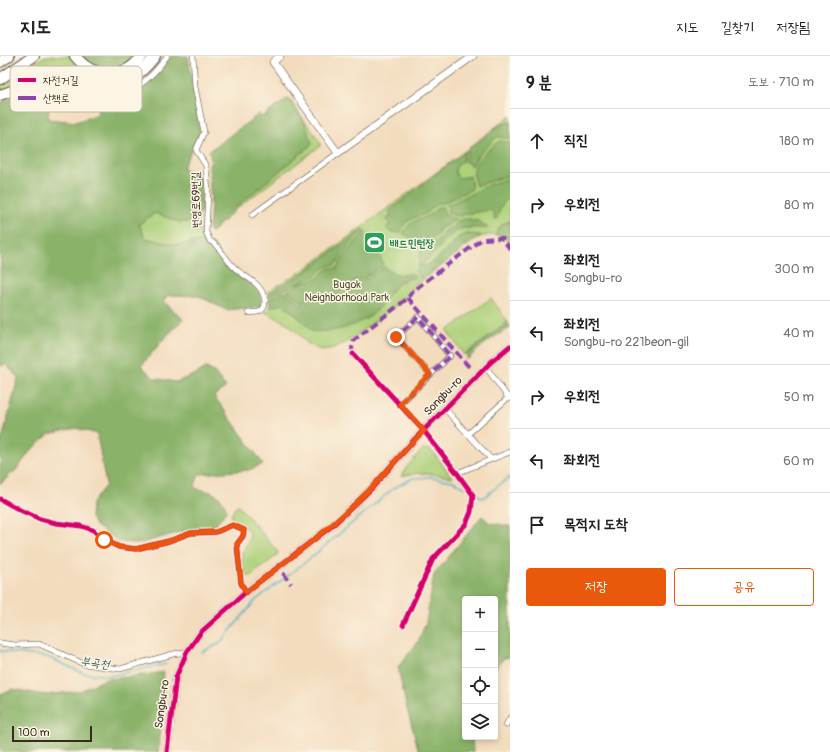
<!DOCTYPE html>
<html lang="ko">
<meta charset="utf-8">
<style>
:root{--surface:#fff;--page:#f6f6f6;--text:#202124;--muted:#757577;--line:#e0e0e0;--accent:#ea580c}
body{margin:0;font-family:Pangolin,"Poor Story",sans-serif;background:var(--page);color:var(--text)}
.controls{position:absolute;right:12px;bottom:12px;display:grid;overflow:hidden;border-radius:4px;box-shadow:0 2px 6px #0003}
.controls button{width:36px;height:36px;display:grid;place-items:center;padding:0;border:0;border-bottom:1px solid var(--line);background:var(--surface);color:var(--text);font:20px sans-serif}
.scale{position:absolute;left:12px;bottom:10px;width:80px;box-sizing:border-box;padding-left:4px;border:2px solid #3b2a1e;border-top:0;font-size:11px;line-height:14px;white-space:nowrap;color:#3b2a1e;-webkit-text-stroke:3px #fcf5e5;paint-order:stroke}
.stop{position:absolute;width:12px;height:12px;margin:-9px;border:3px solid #ea580c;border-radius:50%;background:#fff}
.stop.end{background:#ea580c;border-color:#fff;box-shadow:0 1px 4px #0008}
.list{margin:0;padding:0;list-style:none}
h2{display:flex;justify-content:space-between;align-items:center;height:52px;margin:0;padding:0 16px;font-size:17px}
h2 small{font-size:13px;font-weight:400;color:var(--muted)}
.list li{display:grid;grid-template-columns:26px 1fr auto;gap:12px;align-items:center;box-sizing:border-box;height:64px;padding:0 16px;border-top:1px solid var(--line)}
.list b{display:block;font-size:15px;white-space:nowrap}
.list p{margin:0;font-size:13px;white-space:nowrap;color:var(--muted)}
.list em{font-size:13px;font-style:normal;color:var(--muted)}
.actions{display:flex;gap:8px;padding:12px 16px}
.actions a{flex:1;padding:9px 0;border:1px solid var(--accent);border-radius:4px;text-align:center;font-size:14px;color:var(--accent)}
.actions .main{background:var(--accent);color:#fff}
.icon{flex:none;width:22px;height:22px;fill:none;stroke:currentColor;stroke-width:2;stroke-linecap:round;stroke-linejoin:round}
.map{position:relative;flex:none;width:510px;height:696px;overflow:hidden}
header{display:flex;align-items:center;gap:24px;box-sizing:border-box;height:56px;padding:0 20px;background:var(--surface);border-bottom:1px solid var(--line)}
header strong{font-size:19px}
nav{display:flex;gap:22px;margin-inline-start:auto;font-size:14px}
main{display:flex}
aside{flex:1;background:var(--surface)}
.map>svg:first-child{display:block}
</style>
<header>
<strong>지도</strong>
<nav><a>지도</a><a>길찾기</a><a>저장됨</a></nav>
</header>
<main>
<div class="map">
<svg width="510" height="696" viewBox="0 0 510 696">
<rect width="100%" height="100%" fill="#fcf5e5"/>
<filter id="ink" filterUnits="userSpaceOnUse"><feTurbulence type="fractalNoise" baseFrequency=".025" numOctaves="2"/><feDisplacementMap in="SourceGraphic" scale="8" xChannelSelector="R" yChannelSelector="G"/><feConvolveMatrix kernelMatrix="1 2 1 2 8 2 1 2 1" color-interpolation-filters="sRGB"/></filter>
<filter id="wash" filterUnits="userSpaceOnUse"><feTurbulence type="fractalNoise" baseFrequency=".012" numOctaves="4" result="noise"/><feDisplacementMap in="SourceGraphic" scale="16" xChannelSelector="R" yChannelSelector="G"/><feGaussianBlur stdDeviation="0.9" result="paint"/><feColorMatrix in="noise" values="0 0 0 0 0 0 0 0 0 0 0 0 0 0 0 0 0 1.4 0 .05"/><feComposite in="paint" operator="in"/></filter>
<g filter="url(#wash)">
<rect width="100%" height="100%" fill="#f3dcbd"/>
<g fill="#add079" stroke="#747d4c">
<path d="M 45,0 L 71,0 L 120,19 L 122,22 L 111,25 L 0,34 L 0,30 Z"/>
<path d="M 289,43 L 320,86 L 320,90 L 237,152 L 235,151 L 312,88 Z"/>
<path d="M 510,60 L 510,188 C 508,186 505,183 503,181 C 496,176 481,180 474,184 L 414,230 L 409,239 L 403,244 L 349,285 L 334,292 L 320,294 L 307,287 L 287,267 L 265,256 L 270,251 L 268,235 L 301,216 L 456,102 Z"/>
<path d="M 155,157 L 179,166 L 196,166 L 204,185 L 177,189 L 145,182 L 139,168 Z"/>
<path d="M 491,242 L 508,266 L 464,299 L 447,275 Z"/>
<path d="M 423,393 L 431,394 L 453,422 C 435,418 420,415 402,420 L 406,412 Z"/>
<path d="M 238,450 L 245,457 L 278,496 L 277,499 L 251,520 L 246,520 C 243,515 240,504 242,498 C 245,488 251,486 249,474 L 233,466 L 231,459 L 235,452 Z"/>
</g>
<g fill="#8ab269" stroke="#626e44">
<path d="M 78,0 L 138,0 C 131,8 111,17 100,14 C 93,11 85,4 78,0 Z"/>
<path d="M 171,0 L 188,0 L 200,76 L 182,113 L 203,121 L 201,155 L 196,166 L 179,166 L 155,157 L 139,168 L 145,182 L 177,189 L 204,185 L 214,189 L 223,207 L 259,236 L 262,249 L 255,251 L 226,254 L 199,240 L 168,239 L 163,245 L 183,263 L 161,286 L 141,310 L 154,322 L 176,326 L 194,319 L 206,312 L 214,316 L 226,331 L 214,340 L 263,408 L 249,414 L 199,418 L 194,432 C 211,436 220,436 227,454 L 214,471 L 209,473 L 188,474 L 137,488 L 118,485 L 95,469 L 91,461 L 92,447 L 106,429 L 97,378 L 76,372 L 49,378 L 31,394 L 17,413 L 0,428 L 0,383 L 3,380 L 18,322 L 6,308 L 0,310 L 0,216 L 1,203 L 0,203 L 0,47 L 26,37 L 50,35 L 48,63 L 76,66 L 98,58 L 96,46 C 105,45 116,45 124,41 C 143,34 161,17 171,0 Z"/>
<path d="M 287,43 L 289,43 L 305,67 L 312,88 L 236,151 L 237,152 L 212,176 L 209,175 L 211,151 L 209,111 L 211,103 L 209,95 L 259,58 L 262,61 Z"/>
<path d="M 510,66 L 510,83 L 497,81 L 478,99 L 472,110 L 469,107 L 465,106 L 468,93 L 499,69 Z"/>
<path d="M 499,85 L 510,87 L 510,119 L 476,130 C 468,106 482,100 499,85 Z"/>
<path d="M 465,95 L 463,105 C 455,109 452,117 460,122 L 470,120 L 472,133 L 444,147 L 437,147 C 434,150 431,154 428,156 C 413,165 408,159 400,177 L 390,176 L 386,172 L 390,169 L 386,163 L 391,159 L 389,155 Z"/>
<path d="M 510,122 L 510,139 L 500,152 L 497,163 L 494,163 L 494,157 L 490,154 L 470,157 L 460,160 L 448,158 L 448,152 L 446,150 L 491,128 Z"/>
<path d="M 439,151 L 442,151 L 444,154 L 445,160 L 456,163 L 448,169 L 440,172 L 438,178 L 418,192 C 415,187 410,179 403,178 C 409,164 417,166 429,159 C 433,157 435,153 439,151 Z"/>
<path d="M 471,163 L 471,165 L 479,165 L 488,172 L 464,172 L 454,176 L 422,209 L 423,211 L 436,204 L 459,181 L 466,178 L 481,179 L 468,189 L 464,188 L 464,192 L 436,214 L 432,213 L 432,217 L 422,224 L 415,215 L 419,209 L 420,196 L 441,182 L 443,176 C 451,173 454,167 460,164 C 463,163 468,163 471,163 Z"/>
<path d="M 510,165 L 510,188 L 502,180 L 496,179 C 497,171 503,167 510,165 Z"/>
<path d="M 363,173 L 364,174 L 358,179 L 335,209 C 328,210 321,212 317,219 C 301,225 286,233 270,240 L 269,237 L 302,218 Z"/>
<path d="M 364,176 L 366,177 L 364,183 L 369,185 L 367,192 L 378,194 L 383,209 L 367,220 L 344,228 L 332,238 L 301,245 L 290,236 L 287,235 L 301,227 L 319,222 L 321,218 L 328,213 L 337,212 L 344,201 Z"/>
<path d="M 384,211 C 394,218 400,221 412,217 L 415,222 C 395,222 388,242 377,254 C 364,269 330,278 311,275 L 309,271 L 283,248 L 270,251 L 270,243 L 284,236 L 289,238 L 300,248 L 333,240 L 345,230 L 368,222 Z"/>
<path d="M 508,267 L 510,272 C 494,280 479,291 467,304 L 467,298 Z"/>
<path d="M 482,460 L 490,467 L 510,470 L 510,601 L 504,602 L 495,613 L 495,543 L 465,543 L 465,681 L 472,681 L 473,696 L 419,696 L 406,649 L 398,611 L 418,586 L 426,567 L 434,519 Z"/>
<path d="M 164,616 L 158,696 L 0,696 L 0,638 L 8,636 L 12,633 L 46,639 L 80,635 L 106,623 L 130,621 Z"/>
</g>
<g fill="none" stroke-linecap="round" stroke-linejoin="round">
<g stroke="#41acc0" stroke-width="1.5">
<path d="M 474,437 L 483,442 L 507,423 L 510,422"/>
<path d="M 0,595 L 47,601 L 83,617 L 110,620 L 166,608"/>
<path d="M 202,596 L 219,588 L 256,544 L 307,505 L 394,432 L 413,422 L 430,421 L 453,425 L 465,432"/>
</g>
</g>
</g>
<g filter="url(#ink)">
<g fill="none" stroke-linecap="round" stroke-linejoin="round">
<defs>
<g id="street">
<path d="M 193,0 L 195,31 L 204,76 L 196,94 L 206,110 L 208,136 L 206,176 L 210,185 C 217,187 225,202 231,208 C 238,217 249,221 257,229 C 264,236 270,252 258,256 C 255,257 251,256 248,257"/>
<path d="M 76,39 C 91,40 108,41 123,37 C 140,33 157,15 167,0"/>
<path d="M 252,159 L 338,97"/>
<path d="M 353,298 L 424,375 L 457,417 L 473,439 L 471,456 L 466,468 L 433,503 L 403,569"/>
<path d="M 486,311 L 509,343"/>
<path d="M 400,348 L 450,300 L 418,261 L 396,281 L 430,318"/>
<path d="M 445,353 L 491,403"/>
<path d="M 468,378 L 510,340"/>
<path d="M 457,417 L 510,396"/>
<path d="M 0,443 L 20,454 L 40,463 L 56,467 L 81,470 L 93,474 L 104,484 L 119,491 L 136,493 L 169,485 L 191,477 L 216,476 L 233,469 L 244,474 L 243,480 L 237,488 L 241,527 L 246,536"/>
<path d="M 0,587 L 15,589 L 39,588 L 84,608 L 120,613 L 173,598 L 187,596"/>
<path d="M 506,669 L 510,662"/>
</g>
<g id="secondary">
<path d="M 280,0 L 273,6 L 338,97 L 473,0"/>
<path d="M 167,696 L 176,621 L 187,596 L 201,576 L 246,536 L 333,469 L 371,433 L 415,383 L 491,306 L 510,290"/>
</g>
<g id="highway">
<path d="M 75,0 C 94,23 124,24 142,0"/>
<path d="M 0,6 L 9,0"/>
<path d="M 0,23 L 34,0"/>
<path d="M 0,39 C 17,32 36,29 54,29 C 95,28 127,39 155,0"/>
</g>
</defs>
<use href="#street" stroke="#574536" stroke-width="6"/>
<use href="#secondary" stroke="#574536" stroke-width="8"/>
<use href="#highway" stroke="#574536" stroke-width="12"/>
<use href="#street" stroke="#fff" stroke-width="5"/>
<use href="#secondary" stroke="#fff" stroke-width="7"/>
<use href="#highway" stroke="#fff" stroke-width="10"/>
<g stroke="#8e44ad" stroke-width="4" stroke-dasharray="8 4" stroke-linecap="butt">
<path d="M 408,242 L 471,313"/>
<path d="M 353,298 L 352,292 L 354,284 L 408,242 L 413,235 L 422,228 L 482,183 L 502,182 L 510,193"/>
<path d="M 400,348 L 450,300 L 418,261 L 396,281 L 430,318"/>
<path d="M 283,517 L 291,528"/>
</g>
<defs>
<g id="cycleway">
<path d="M 353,298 L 424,375 L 457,417 L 473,439 L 471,456 L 466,468 L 433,503 L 403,569"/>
<path d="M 0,443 L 20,454 L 40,463 L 56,467 L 81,470 L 93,474 L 104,484 L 119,491 L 136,493 L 169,485 L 191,477 L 216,476 L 233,469 L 244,474 L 243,480 L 237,488 L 241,527 L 246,536"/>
<path d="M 167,696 L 176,621 L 187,596 L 201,576 L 246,536 L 333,469 L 371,433 L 415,383 L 491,306 L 510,290"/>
</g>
</defs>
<use href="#cycleway" stroke="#fcf5e5" stroke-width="8"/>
<use href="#cycleway" stroke="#d6006c" stroke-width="5"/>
</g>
</g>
<g fill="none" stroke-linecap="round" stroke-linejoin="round" filter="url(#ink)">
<path stroke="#ea580c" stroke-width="5" d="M 104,484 L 119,491 L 136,493 L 169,485 L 191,477 L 216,476 L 233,469 L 244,474 L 243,480 L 237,488 L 241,527 L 246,536 C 288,503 333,472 370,433 C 389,414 404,393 424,375 L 400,348 L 430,318 L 396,281"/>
</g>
<defs>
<symbol id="stadium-square" viewBox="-11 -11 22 22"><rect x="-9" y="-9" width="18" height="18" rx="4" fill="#2e9e5b" stroke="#fcf5e5"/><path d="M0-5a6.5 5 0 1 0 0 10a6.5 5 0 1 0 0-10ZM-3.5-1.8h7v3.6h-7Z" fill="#fff"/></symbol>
</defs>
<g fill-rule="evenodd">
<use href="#stadium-square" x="362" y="174" width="25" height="25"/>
</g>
<g text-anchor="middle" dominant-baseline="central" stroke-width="3" stroke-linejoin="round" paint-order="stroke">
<g font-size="11" fill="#3b2a1e" stroke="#fcf5e5">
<text transform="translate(196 144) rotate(-91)">번영로69번길</text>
<text transform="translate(443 340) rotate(-46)">Songbu-ro</text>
<text transform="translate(162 648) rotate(-82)">Songbu-ro</text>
</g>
<g font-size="11" font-weight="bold" fill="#27864d" stroke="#fcf5e5" text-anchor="start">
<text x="390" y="187">배드민턴장</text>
</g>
<g font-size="11" fill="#585435" stroke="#fcf5e5">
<text x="347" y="228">Bugok<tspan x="347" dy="13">Neighborhood Park</tspan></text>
</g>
<g font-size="12" font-style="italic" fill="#3d5e5f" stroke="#fcf5e5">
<text transform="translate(95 607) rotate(8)">부곡천</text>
</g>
</g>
<rect x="10" y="10" width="132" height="46" rx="6" fill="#fcf5e5" stroke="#c2b8a9" stroke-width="1"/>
<rect x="18" y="22" width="18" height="4" fill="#d6006c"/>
<rect x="18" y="40" width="18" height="4" fill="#8e44ad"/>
<g font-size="11" fill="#3b2a1e">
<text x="43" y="28">자전거길</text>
<text x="43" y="46">산책로</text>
</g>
</svg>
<div class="controls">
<button>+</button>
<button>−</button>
<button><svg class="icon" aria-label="locate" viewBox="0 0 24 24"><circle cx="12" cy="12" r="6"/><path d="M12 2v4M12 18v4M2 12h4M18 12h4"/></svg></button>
<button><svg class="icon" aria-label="layers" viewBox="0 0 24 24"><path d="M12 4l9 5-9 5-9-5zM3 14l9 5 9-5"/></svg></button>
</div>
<div class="scale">100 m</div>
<div class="stop" style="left:104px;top:484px"></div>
<div class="stop end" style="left:396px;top:281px"></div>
</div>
<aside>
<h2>9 분<small>도보 · 710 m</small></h2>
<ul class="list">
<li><svg class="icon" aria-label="ahead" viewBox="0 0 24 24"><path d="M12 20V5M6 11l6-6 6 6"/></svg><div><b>직진</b></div><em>180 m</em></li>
<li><svg class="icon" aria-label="right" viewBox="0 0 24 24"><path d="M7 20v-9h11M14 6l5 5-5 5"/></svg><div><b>우회전</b></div><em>80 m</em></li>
<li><svg class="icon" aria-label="left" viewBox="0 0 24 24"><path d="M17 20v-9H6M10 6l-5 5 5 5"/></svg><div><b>좌회전</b><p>Songbu-ro</p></div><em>300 m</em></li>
<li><svg class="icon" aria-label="left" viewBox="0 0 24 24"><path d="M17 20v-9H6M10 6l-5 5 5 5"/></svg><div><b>좌회전</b><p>Songbu-ro 221beon-gil</p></div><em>40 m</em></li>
<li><svg class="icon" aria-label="right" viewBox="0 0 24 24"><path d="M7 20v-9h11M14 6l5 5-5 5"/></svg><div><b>우회전</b></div><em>50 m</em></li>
<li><svg class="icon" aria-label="left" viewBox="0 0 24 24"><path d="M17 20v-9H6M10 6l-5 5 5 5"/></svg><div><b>좌회전</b></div><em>60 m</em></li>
<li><svg class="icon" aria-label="arrive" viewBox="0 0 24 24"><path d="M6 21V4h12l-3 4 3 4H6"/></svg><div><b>목적지 도착</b></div></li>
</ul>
<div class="actions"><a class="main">저장</a><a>공유</a></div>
</aside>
</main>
